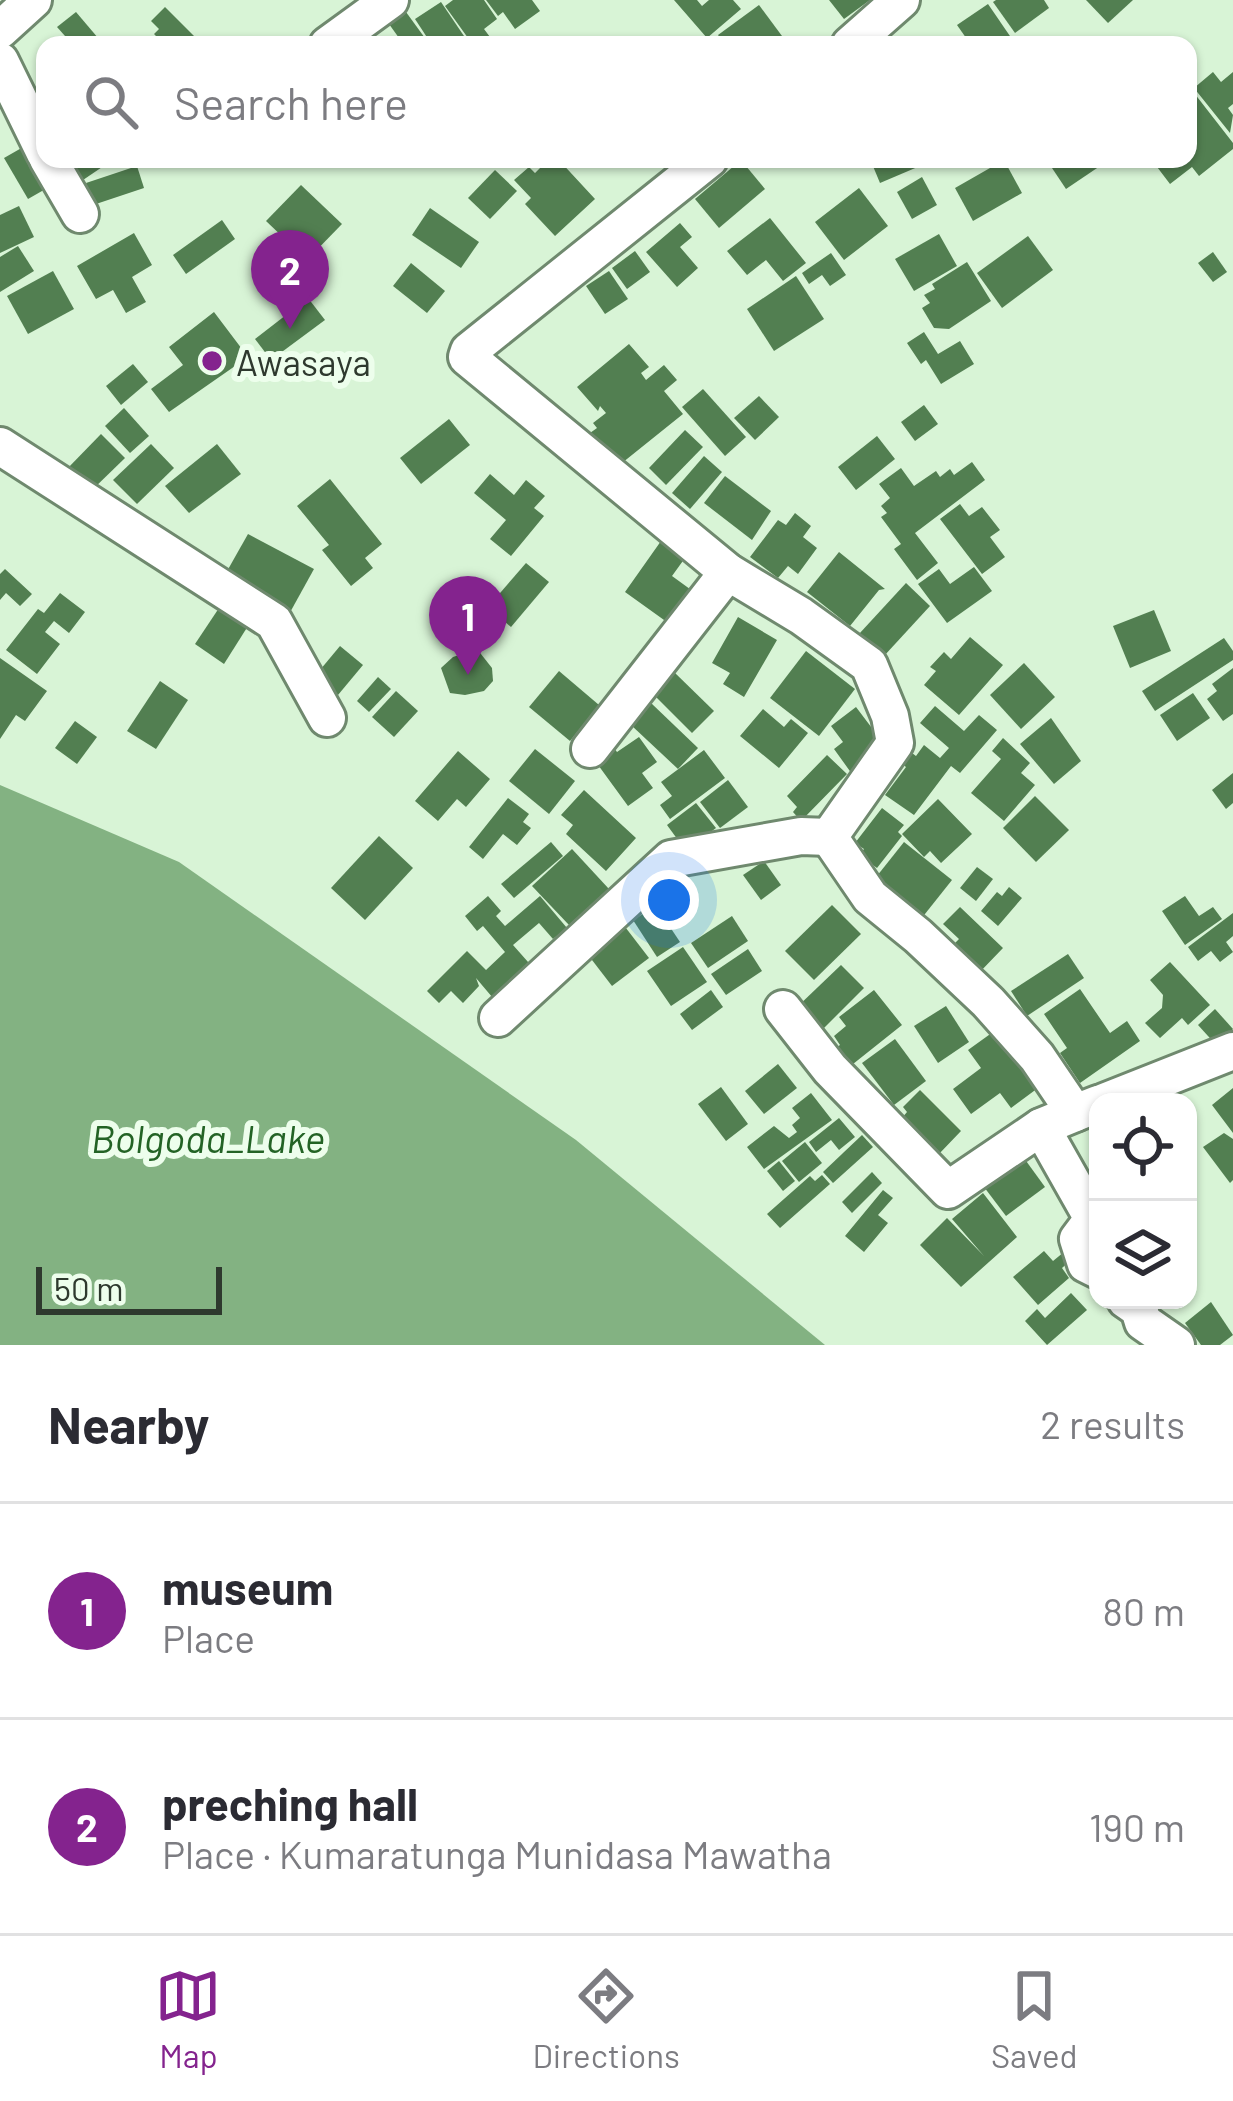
<!DOCTYPE html>
<meta charset="utf-8">
<style>
:root{--surface:#fff;--page:#f2f2f3;--text:#2b2b33;--muted:#7c7c81;--line:#e1e1e2;--accent:#84238e}
body{margin:0;font-family:Barlow,sans-serif;background:var(--page);color:var(--text)}
.controls{position:absolute;right:36px;bottom:36px;display:grid;overflow:hidden;border-radius:24px;box-shadow:0 3px 9px #0004}
.controls button{width:108px;height:108px;display:grid;place-items:center;padding:0;border:0;border-bottom:3px solid var(--line);background:var(--surface);color:var(--text);font:60px sans-serif}
.scale{position:absolute;left:36px;bottom:30px;width:186px;box-sizing:border-box;padding-left:12px;border:6px solid #2e392e;border-top:0;font-size:33px;line-height:42px;white-space:nowrap;color:#2e392e;-webkit-text-stroke:9px #edfeec;paint-order:stroke}
.you{position:absolute;left:669px;top:900px;width:42px;height:42px;margin:-30px;border:9px solid #fff;border-radius:50%;background:#1a73e8;box-shadow:0 0 0 18px #1a73e833}
.badge{display:grid;place-items:center;width:78px;height:78px;border-radius:50%;background:var(--accent);color:#fff;font-size:39px;font-weight:700}
.pin{position:absolute;translate:-50% -99px;filter:drop-shadow(0 3px 6px #0008)}
.pin::after{content:'';position:absolute;top:63px;width:42px;height:36px;background:inherit;clip-path:polygon(0 0,100% 0,50% 100%)}
.list{margin:0;padding:0;list-style:none}
h2{display:flex;justify-content:space-between;align-items:center;height:156px;margin:0;padding:0 48px;font-size:51px}
h2 small{font-size:39px;font-weight:400;color:var(--muted)}
.list li{display:grid;grid-template-columns:78px 1fr auto;gap:36px;align-items:center;box-sizing:border-box;height:216px;padding:0 48px;border-top:3px solid var(--line)}
.list b{display:block;font-size:45px;white-space:nowrap}
.list p{margin:0;font-size:39px;white-space:nowrap;color:var(--muted)}
.list em{font-size:39px;font-style:normal;color:var(--muted)}
.icon{flex:none;width:66px;height:66px;fill:none;stroke:currentColor;stroke-width:2;stroke-linecap:round;stroke-linejoin:round}
.map{position:relative;flex:none;width:1233px;height:1345px;overflow:hidden}
.search{position:absolute;background:var(--surface);box-shadow:0 3px 9px #0004;left:36px;right:36px;top:36px;height:132px;display:flex;align-items:center;gap:30px;box-sizing:border-box;padding:0 42px;border-radius:24px;color:var(--muted);font-size:45px}
.sheet{height:588px;background:var(--surface)}
nav{display:flex;justify-content:space-around;align-items:center;box-sizing:border-box;height:168px;border-top:3px solid var(--line);background:var(--surface);font-size:33px;color:var(--muted)}
nav a{display:grid;justify-items:center;gap:6px}
nav .on{color:var(--accent)}
.map>svg:first-child{display:block}
</style>
<div class="map">
<svg width="1233" height="1345" viewBox="0 0 1233 1345">
<rect width="100%" height="100%" fill="#d8f4d6"/>
<path fill="#83b282" d="M 0,785 L 179,862 L 576,1140 L 825,1345 L 0,1345 Z"/>
<g fill="#527f51">
<path d="M 453,0 L 484,0 L 497,19 L 484,29 L 493,41 L 473,45 L 445,6 Z"/>
<path d="M 486,0 L 532,0 L 540,11 L 515,29 L 503,12 L 498,16 Z"/>
<path d="M 674,0 L 697,0 L 702,6 L 709,0 L 733,0 L 741,9 L 707,38 Z"/>
<path d="M 829,0 L 870,0 L 844,19 Z"/>
<path d="M 996,0 L 1044,0 L 1049,8 L 1015,33 L 993,2 Z"/>
<path d="M 1086,0 L 1133,0 L 1108,23 Z"/>
<path d="M 441,2 L 466,39 L 458,45 L 432,45 L 415,19 Z"/>
<path d="M 988,4 L 1012,39 L 1003,45 L 971,45 L 957,25 Z"/>
<path d="M 759,5 L 782,36 L 775,45 L 725,45 L 718,35 Z"/>
<path d="M 165,7 L 203,45 L 165,45 L 154,34 L 159,29 L 151,21 Z"/>
<path d="M 76,12 L 104,45 L 73,45 L 57,27 Z"/>
<path d="M 406,12 L 430,45 L 404,45 L 389,24 Z"/>
<path d="M 1213,72 L 1221,82 L 1233,72 L 1233,104 L 1228,108 L 1233,115 L 1230,133 L 1194,88 Z"/>
<path d="M 1191,89 L 1233,143 L 1233,149 L 1199,176 L 1192,167 L 1170,184 L 1151,159 L 1188,159 L 1188,92 Z"/>
<path d="M 32,142 L 56,183 L 28,199 L 4,158 Z"/>
<path d="M 69,159 L 114,159 L 83,180 Z"/>
<path d="M 549,159 L 558,159 L 595,199 L 555,236 L 525,204 L 531,198 L 514,180 L 529,167 L 535,173 Z"/>
<path d="M 870,159 L 925,159 L 927,163 L 880,183 Z"/>
<path d="M 1046,159 L 1100,159 L 1103,164 L 1066,189 Z"/>
<path d="M 741,160 L 765,189 L 719,228 L 695,199 Z"/>
<path d="M 1004,160 L 1022,193 L 973,221 L 955,188 Z"/>
<path d="M 137,166 L 144,188 L 93,205 L 86,183 Z"/>
<path d="M 495,170 L 517,191 L 490,219 L 468,198 Z"/>
<path d="M 922,177 L 937,205 L 912,219 L 897,192 Z"/>
<path d="M 301,185 L 342,224 L 307,260 L 266,221 Z"/>
<path d="M 859,188 L 888,226 L 844,260 L 815,222 Z"/>
<path d="M 19,206 L 34,237 L 0,253 L 0,215 Z"/>
<path d="M 430,208 L 479,242 L 461,268 L 412,235 Z"/>
<path d="M 770,218 L 806,263 L 783,281 L 766,260 L 747,275 L 727,251 Z"/>
<path d="M 222,220 L 235,239 L 186,274 L 173,255 Z"/>
<path d="M 680,223 L 692,237 L 680,247 L 698,268 L 677,287 L 646,252 Z"/>
<path d="M 134,233 L 152,265 L 132,277 L 146,302 L 126,313 L 113,290 L 96,299 L 77,266 Z"/>
<path d="M 939,234 L 957,266 L 914,291 L 895,259 Z"/>
<path d="M 1028,236 L 1053,270 L 1002,308 L 977,273 Z"/>
<path d="M 18,246 L 34,271 L 0,292 L 0,257 Z"/>
<path d="M 635,251 L 650,272 L 627,289 L 612,268 Z"/>
<path d="M 1213,252 L 1227,272 L 1213,282 L 1198,263 Z"/>
<path d="M 831,253 L 846,275 L 830,286 L 822,275 L 809,284 L 802,273 Z"/>
<path d="M 967,262 L 991,301 L 949,329 L 934,328 L 922,308 L 930,303 L 924,295 L 935,289 L 932,284 Z"/>
<path d="M 411,263 L 445,291 L 427,313 L 393,286 Z"/>
<path d="M 53,271 L 74,309 L 28,334 L 7,296 Z"/>
<path d="M 609,271 L 628,299 L 605,314 L 586,286 Z"/>
<path d="M 796,276 L 824,319 L 774,351 L 747,309 Z"/>
<path d="M 308,298 L 325,320 L 271,360 L 255,339 Z"/>
<path d="M 214,312 L 248,357 L 169,412 L 151,389 L 183,365 L 169,347 Z"/>
<path d="M 924,332 L 938,354 L 960,341 L 974,364 L 941,384 L 926,360 L 921,364 L 907,343 Z"/>
<path d="M 629,344 L 649,367 L 641,373 L 646,380 L 664,365 L 677,380 L 664,391 L 683,414 L 617,467 L 590,433 L 597,428 L 593,423 L 606,413 L 600,406 L 598,411 L 577,387 Z"/>
<path d="M 133,364 L 148,382 L 121,405 L 106,386 Z"/>
<path d="M 703,389 L 746,437 L 725,456 L 682,407 Z"/>
<path d="M 759,396 L 779,417 L 755,440 L 734,418 Z"/>
<path d="M 924,405 L 938,424 L 915,441 L 901,422 Z"/>
<path d="M 124,408 L 149,436 L 130,453 L 105,426 Z"/>
<path d="M 449,419 L 470,445 L 421,484 L 400,458 Z"/>
<path d="M 685,430 L 703,447 L 666,485 L 649,468 Z"/>
<path d="M 101,434 L 125,458 L 89,493 L 66,470 Z"/>
<path d="M 877,436 L 895,459 L 856,490 L 838,467 Z"/>
<path d="M 151,444 L 174,468 L 137,504 L 113,480 Z"/>
<path d="M 217,444 L 241,474 L 189,513 L 165,486 Z"/>
<path d="M 704,456 L 722,472 L 690,509 L 672,493 Z"/>
<path d="M 972,462 L 985,480 L 915,533 L 938,563 L 917,580 L 894,549 L 901,544 L 881,517 L 887,513 L 881,506 L 890,498 L 879,484 L 901,468 L 914,486 L 936,471 L 940,477 L 950,469 L 954,475 Z"/>
<path d="M 490,474 L 514,495 L 526,480 L 545,496 L 534,508 L 544,516 L 511,556 L 490,539 L 506,520 L 474,493 Z"/>
<path d="M 725,476 L 771,511 L 752,540 L 704,503 Z"/>
<path d="M 330,479 L 382,544 L 365,558 L 373,568 L 351,586 L 322,550 L 329,545 L 297,506 Z"/>
<path d="M 960,504 L 969,516 L 982,507 L 1000,530 L 990,537 L 1005,557 L 982,574 L 940,519 Z"/>
<path d="M 795,513 L 811,526 L 803,537 L 817,548 L 798,574 L 788,566 L 778,578 L 750,557 L 778,520 L 786,525 Z"/>
<path d="M 248,534 L 314,569 L 288,616 L 222,580 Z"/>
<path d="M 661,541 L 685,558 L 672,576 L 694,592 L 671,625 L 625,592 Z"/>
<path d="M 839,552 L 885,589 L 879,590 L 850,626 L 807,592 Z"/>
<path d="M 526,563 L 549,582 L 511,627 L 488,607 Z"/>
<path d="M 974,567 L 992,591 L 947,623 L 918,584 L 939,569 L 950,584 Z"/>
<path d="M 5,569 L 32,594 L 20,606 L 6,593 L 0,600 L 0,574 Z"/>
<path d="M 906,583 L 930,606 L 884,656 L 859,634 Z"/>
<path d="M 60,593 L 85,612 L 69,633 L 54,621 L 45,632 L 60,644 L 37,674 L 6,650 L 38,609 L 44,613 Z"/>
<path d="M 219,608 L 248,626 L 224,664 L 195,644 Z"/>
<path d="M 1154,610 L 1171,651 L 1130,668 L 1113,626 Z"/>
<path d="M 738,617 L 777,640 L 744,697 L 723,684 L 730,673 L 712,663 Z"/>
<path d="M 970,637 L 1003,665 L 959,715 L 924,685 L 936,671 L 930,667 L 944,652 L 951,659 Z"/>
<path d="M 1224,638 L 1233,651 L 1233,660 L 1155,711 L 1142,691 Z"/>
<path d="M 340,646 L 363,665 L 338,695 L 315,676 Z"/>
<path d="M 477,649 L 492,668 L 493,681 L 484,691 L 465,695 L 450,693 L 441,668 L 453,657 Z"/>
<path d="M 806,651 L 855,689 L 819,736 L 770,698 Z"/>
<path d="M 0,658 L 47,691 L 25,721 L 16,715 L 0,739 Z"/>
<path d="M 1024,663 L 1055,697 L 1021,729 L 990,695 Z"/>
<path d="M 1233,668 L 1233,714 L 1223,721 L 1207,699 L 1217,691 L 1212,684 Z"/>
<path d="M 559,671 L 599,705 L 570,741 L 529,707 Z"/>
<path d="M 673,671 L 714,711 L 692,733 L 651,692 Z"/>
<path d="M 378,677 L 391,689 L 369,712 L 357,701 Z"/>
<path d="M 160,681 L 188,700 L 156,749 L 127,731 Z"/>
<path d="M 396,691 L 418,711 L 394,737 L 372,717 Z"/>
<path d="M 1193,693 L 1210,718 L 1177,741 L 1160,715 Z"/>
<path d="M 651,703 L 698,748 L 678,769 L 631,725 Z"/>
<path d="M 935,706 L 964,731 L 979,715 L 997,730 L 960,773 L 951,766 L 914,815 L 885,795 L 906,767 L 896,759 L 904,747 L 916,756 L 924,745 L 940,758 L 949,748 L 920,723 Z"/>
<path d="M 856,707 L 887,748 L 852,774 L 834,749 L 843,742 L 831,726 Z"/>
<path d="M 763,709 L 784,727 L 791,719 L 808,733 L 779,768 L 740,736 Z"/>
<path d="M 1051,718 L 1081,761 L 1054,784 L 1020,744 Z"/>
<path d="M 75,721 L 97,737 L 77,764 L 55,748 Z"/>
<path d="M 639,737 L 657,762 L 642,773 L 653,788 L 628,806 L 593,758 L 611,744 L 617,752 Z"/>
<path d="M 1003,738 L 1030,763 L 1021,773 L 1035,785 L 1004,821 L 971,793 L 1001,759 L 992,751 Z"/>
<path d="M 535,749 L 575,781 L 549,814 L 509,781 Z"/>
<path d="M 704,750 L 725,778 L 670,819 L 660,805 L 672,796 L 661,782 Z"/>
<path d="M 458,751 L 490,779 L 466,807 L 457,799 L 438,821 L 415,801 Z"/>
<path d="M 827,755 L 847,774 L 801,821 L 793,812 L 797,807 L 787,796 Z"/>
<path d="M 1233,773 L 1233,803 L 1226,809 L 1212,790 Z"/>
<path d="M 728,780 L 748,807 L 720,828 L 700,802 Z"/>
<path d="M 584,790 L 636,838 L 606,871 L 566,834 L 573,825 L 561,815 Z"/>
<path d="M 1035,796 L 1069,830 L 1036,862 L 1003,828 Z"/>
<path d="M 508,798 L 529,814 L 523,822 L 531,828 L 517,845 L 503,834 L 483,859 L 469,847 Z"/>
<path d="M 938,799 L 972,834 L 941,863 L 930,851 L 924,857 L 902,834 Z"/>
<path d="M 696,803 L 716,828 L 686,851 L 667,825 Z"/>
<path d="M 882,808 L 904,825 L 898,832 L 902,836 L 877,868 L 859,855 L 864,849 L 855,843 Z"/>
<path d="M 379,836 L 413,868 L 365,920 L 331,888 Z"/>
<path d="M 551,842 L 563,856 L 514,898 L 501,884 Z"/>
<path d="M 904,842 L 952,880 L 917,924 L 869,886 Z"/>
<path d="M 572,849 L 609,889 L 569,925 L 532,886 Z"/>
<path d="M 764,861 L 781,885 L 761,900 L 743,875 Z"/>
<path d="M 977,867 L 993,879 L 976,901 L 960,888 Z"/>
<path d="M 1009,887 L 1022,898 L 998,926 L 981,911 L 997,892 L 1002,896 Z"/>
<path d="M 488,896 L 501,911 L 496,916 L 505,926 L 540,896 L 567,928 L 553,939 L 539,923 L 513,945 L 536,971 L 498,1004 L 476,978 L 479,986 L 463,1003 L 451,991 L 439,1003 L 427,991 L 467,951 L 486,970 L 505,952 L 483,926 L 477,931 L 465,916 Z"/>
<path d="M 1185,896 L 1199,916 L 1213,907 L 1222,919 L 1185,945 L 1162,911 Z"/>
<path d="M 832,905 L 861,934 L 814,980 L 785,951 Z"/>
<path d="M 656,906 L 680,942 L 657,957 L 633,920 Z"/>
<path d="M 960,907 L 1003,948 L 977,975 L 949,949 L 959,939 L 943,924 Z"/>
<path d="M 1233,913 L 1233,936 L 1226,942 L 1233,952 L 1220,962 L 1211,951 L 1198,961 L 1188,947 Z"/>
<path d="M 732,916 L 748,941 L 708,968 L 691,943 Z"/>
<path d="M 619,919 L 649,958 L 612,986 L 582,947 Z"/>
<path d="M 683,947 L 707,982 L 671,1006 L 647,971 Z"/>
<path d="M 748,949 L 762,971 L 726,995 L 711,974 Z"/>
<path d="M 1068,954 L 1084,978 L 1027,1016 L 1011,991 Z"/>
<path d="M 1170,962 L 1210,1005 L 1188,1025 L 1182,1018 L 1160,1038 L 1145,1023 L 1162,1008 L 1163,995 L 1150,980 Z"/>
<path d="M 841,965 L 864,988 L 819,1033 L 795,1009 Z"/>
<path d="M 1080,989 L 1110,1033 L 1127,1021 L 1140,1041 L 1080,1083 L 1060,1053 L 1067,1048 L 1044,1014 Z"/>
<path d="M 711,990 L 723,1007 L 692,1030 L 680,1014 Z"/>
<path d="M 874,990 L 902,1025 L 848,1068 L 833,1050 L 840,1045 L 834,1036 L 846,1026 L 839,1017 Z"/>
<path d="M 946,1006 L 969,1042 L 938,1063 L 914,1026 Z"/>
<path d="M 1215,1009 L 1233,1029 L 1218,1047 L 1198,1025 Z"/>
<path d="M 1000,1027 L 1042,1085 L 1011,1108 L 1000,1093 L 971,1114 L 953,1089 L 981,1068 L 968,1050 Z"/>
<path d="M 895,1039 L 926,1081 L 894,1105 L 862,1063 Z"/>
<path d="M 778,1064 L 797,1088 L 764,1114 L 745,1091 Z"/>
<path d="M 721,1087 L 748,1124 L 726,1141 L 698,1104 Z"/>
<path d="M 1233,1088 L 1233,1133 L 1212,1105 Z"/>
<path d="M 920,1090 L 961,1131 L 938,1155 L 901,1119 L 907,1112 L 903,1107 Z"/>
<path d="M 811,1093 L 832,1120 L 764,1169 L 747,1147 L 774,1126 L 789,1138 L 797,1132 L 792,1125 L 800,1118 L 792,1108 Z"/>
<path d="M 839,1118 L 855,1137 L 839,1150 L 831,1140 L 816,1152 L 809,1142 Z"/>
<path d="M 1224,1133 L 1233,1139 L 1233,1180 L 1230,1183 L 1203,1147 Z"/>
<path d="M 862,1135 L 873,1147 L 833,1183 L 823,1172 Z"/>
<path d="M 805,1142 L 822,1163 L 799,1182 L 782,1161 Z"/>
<path d="M 1021,1154 L 1045,1187 L 1006,1216 L 981,1183 Z"/>
<path d="M 779,1161 L 795,1181 L 783,1191 L 767,1171 Z"/>
<path d="M 872,1172 L 882,1183 L 852,1213 L 842,1202 Z"/>
<path d="M 822,1175 L 830,1184 L 780,1228 L 767,1214 L 810,1176 L 815,1181 Z"/>
<path d="M 883,1190 L 893,1198 L 878,1215 L 888,1223 L 864,1252 L 845,1236 Z"/>
<path d="M 983,1193 L 1017,1237 L 961,1287 L 920,1245 L 947,1218 L 984,1256 L 952,1219 Z"/>
<path d="M 1044,1251 L 1053,1261 L 1064,1252 L 1071,1260 L 1062,1268 L 1069,1278 L 1038,1305 L 1013,1277 Z"/>
<path d="M 1071,1293 L 1087,1310 L 1047,1345 L 1025,1321 L 1037,1309 L 1045,1318 Z"/>
<path d="M 1211,1302 L 1233,1335 L 1220,1345 L 1201,1345 L 1185,1323 Z"/>
</g>
<g fill="none" stroke-linecap="round" stroke-linejoin="round">
<defs>
<g id="minor">
<path d="M 0,30 L 33,0"/>
<path d="M 328,45 L 390,0"/>
<path d="M 850,45 L 901,0"/>
<path d="M 0,61 L 45,153"/>
<path d="M 48,159 L 80,214"/>
<path d="M 709,159 L 469,351 L 467,357 L 728,572 L 801,616 L 869,665 L 890,716 L 895,743 L 829,837 L 870,897 L 918,936 L 988,1002 L 1037,1057 L 1075,1113 L 1098,1104"/>
<path d="M 0,446 L 274,622 L 327,718"/>
<path d="M 590,749 L 728,572"/>
<path d="M 783,1009 L 830,1069 L 948,1190 L 1041,1127 L 1075,1113"/>
<path d="M 498,1018 L 671,859 L 801,836 L 829,837"/>
<path d="M 1104,1102 L 1233,1051"/>
<path d="M 1041,1127 L 1093,1219 L 1078,1239 L 1086,1264 L 1098,1270"/>
<path d="M 1126,1300 L 1139,1309 L 1143,1322 L 1176,1345"/>
</g>
</defs>
<use href="#minor" stroke="#6f896e" stroke-width="42"/>
<use href="#minor" stroke="#fff" stroke-width="36"/>
</g>
<circle fill="#84238e" stroke="#edfeec" stroke-width="4.5" cx="212" cy="361" r="12"/>
<g text-anchor="middle" dominant-baseline="central" stroke-width="12" stroke-linejoin="round" paint-order="stroke">
<g font-size="36" fill="#2e392e" stroke="#edfeec" text-anchor="start">
<text x="236" y="361">Awasaya</text>
</g>
<g font-size="39" font-style="italic" fill="#236325" stroke="#edfeec">
<text x="208" y="1137">Bolgoda_Lake</text>
</g>
</g>
</svg>
<div class="controls">
<button><svg class="icon" aria-label="locate" viewBox="0 0 24 24"><circle cx="12" cy="12" r="6"/><path d="M12 2v4M12 18v4M2 12h4M18 12h4"/></svg></button>
<button><svg class="icon" aria-label="layers" viewBox="0 0 24 24"><path d="M12 4l9 5-9 5-9-5zM3 14l9 5 9-5"/></svg></button>
</div>
<div class="scale">50 m</div>
<div class="you"></div>
<div class="pin badge" style="left:468px;top:675px">1</div>
<div class="pin badge" style="left:290px;top:329px">2</div>
<div class="search"><svg class="icon" aria-label="search" viewBox="0 0 24 24"><circle cx="10" cy="10" r="6"/><path d="M15 15l6 6"/></svg>Search here</div>
</div>
<section class="sheet">
<h2>Nearby<small>2 results</small></h2>
<ul class="list">
<li><span class="badge">1</span><div><b>museum</b><p>Place</p></div><em>80 m</em></li>
<li><span class="badge">2</span><div><b>preching hall</b><p>Place · Kumaratunga Munidasa Mawatha</p></div><em>190 m</em></li>
</ul>
</section>
<nav>
<a class="on"><svg class="icon" aria-label="map" viewBox="0 0 24 24"><path d="M3 6l6-2 6 2 6-2v14l-6 2-6-2-6 2zM9 4v14M15 6v14"/></svg>Map</a>
<a><svg class="icon" aria-label="directions" viewBox="0 0 24 24"><path d="M12 3l9 9-9 9-9-9zM9 14v-3h6M13 9l2 2-2 2"/></svg>Directions</a>
<a><svg class="icon" aria-label="saved" viewBox="0 0 24 24"><path d="M7 4h10v16l-5-4-5 4z"/></svg>Saved</a>
</nav>
